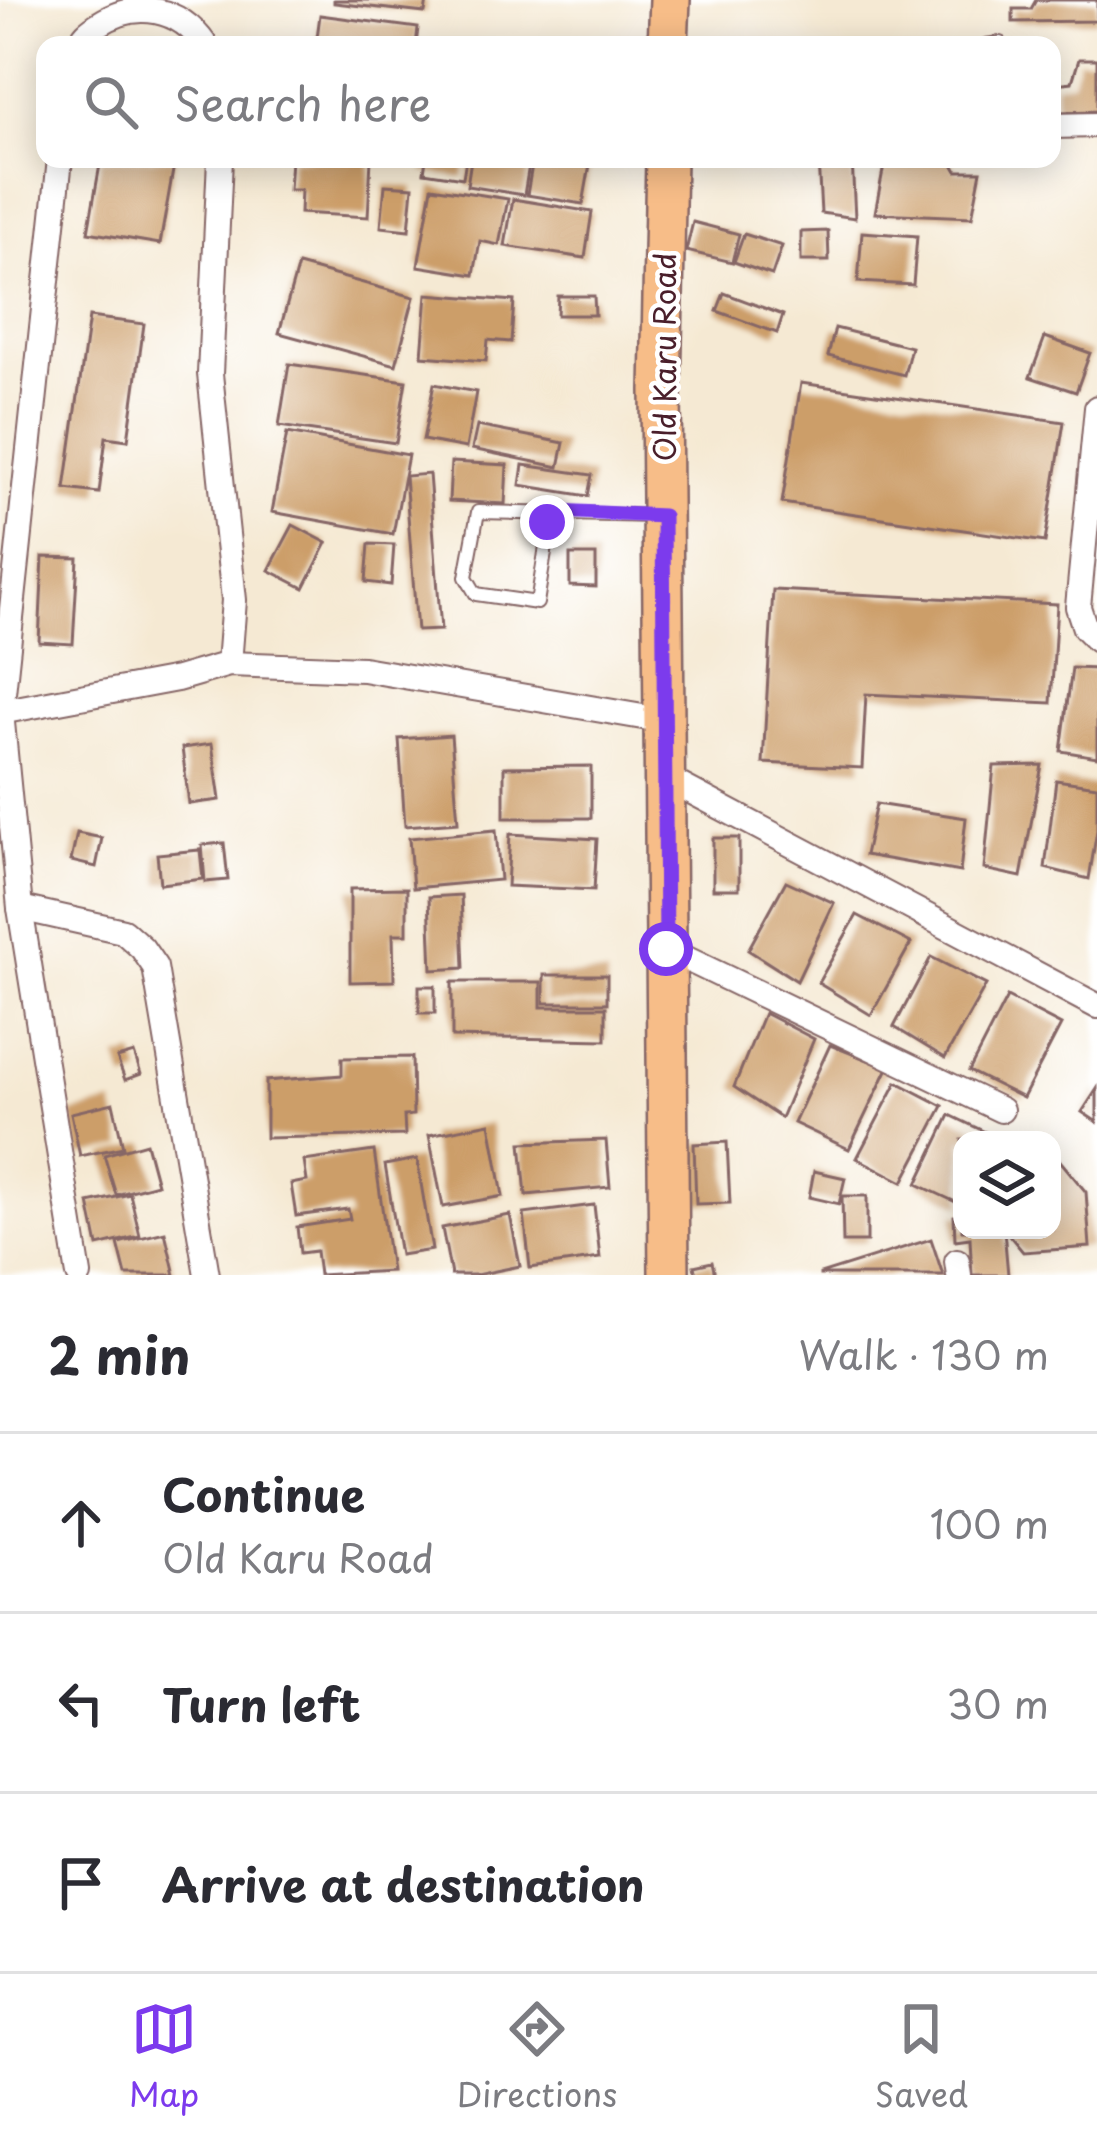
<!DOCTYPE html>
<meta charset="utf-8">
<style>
:root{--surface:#fff;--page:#f2f2f3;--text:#2b2b33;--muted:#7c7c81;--line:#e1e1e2;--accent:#7c3aed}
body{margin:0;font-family:"Playpen Sans",sans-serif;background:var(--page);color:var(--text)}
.controls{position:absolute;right:36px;bottom:36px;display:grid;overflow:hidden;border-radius:24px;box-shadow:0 6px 30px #0003}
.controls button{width:108px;height:108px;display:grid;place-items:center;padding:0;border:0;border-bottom:3px solid var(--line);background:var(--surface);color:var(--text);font:60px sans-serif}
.stop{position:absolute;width:36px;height:36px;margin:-27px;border:9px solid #7c3aed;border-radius:50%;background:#fff}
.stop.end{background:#7c3aed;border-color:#fff;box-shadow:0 3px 12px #0008}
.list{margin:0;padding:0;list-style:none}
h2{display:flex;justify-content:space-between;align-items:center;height:156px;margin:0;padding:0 48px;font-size:51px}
h2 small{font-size:39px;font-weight:400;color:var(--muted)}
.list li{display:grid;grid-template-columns:78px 1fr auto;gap:36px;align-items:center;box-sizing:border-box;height:180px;padding:0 48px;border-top:3px solid var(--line)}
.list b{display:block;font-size:45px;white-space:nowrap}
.list p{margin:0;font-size:39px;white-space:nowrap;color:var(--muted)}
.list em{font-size:39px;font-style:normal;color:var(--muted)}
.icon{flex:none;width:66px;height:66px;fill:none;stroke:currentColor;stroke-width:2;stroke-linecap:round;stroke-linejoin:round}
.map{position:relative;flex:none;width:1097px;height:1275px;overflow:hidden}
.search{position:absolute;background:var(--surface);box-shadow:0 6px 30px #0003;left:36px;right:36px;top:36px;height:132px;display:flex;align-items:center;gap:30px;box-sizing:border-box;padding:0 42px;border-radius:24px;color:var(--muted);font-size:45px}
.sheet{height:696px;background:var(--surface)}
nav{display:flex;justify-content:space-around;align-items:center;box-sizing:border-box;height:168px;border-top:3px solid var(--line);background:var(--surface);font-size:33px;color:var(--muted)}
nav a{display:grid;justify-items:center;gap:6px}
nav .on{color:var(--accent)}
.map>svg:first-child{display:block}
</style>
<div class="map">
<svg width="1097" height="1275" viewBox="0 0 1097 1275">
<rect width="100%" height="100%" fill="#fff"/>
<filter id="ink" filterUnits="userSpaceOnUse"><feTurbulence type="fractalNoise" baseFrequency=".00833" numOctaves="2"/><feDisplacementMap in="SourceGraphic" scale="24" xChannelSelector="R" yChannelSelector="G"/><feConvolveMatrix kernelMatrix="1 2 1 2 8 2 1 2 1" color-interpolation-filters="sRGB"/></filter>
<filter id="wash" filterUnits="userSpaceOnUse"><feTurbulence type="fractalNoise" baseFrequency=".004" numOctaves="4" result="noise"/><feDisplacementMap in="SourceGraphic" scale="48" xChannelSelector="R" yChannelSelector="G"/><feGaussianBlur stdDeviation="2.7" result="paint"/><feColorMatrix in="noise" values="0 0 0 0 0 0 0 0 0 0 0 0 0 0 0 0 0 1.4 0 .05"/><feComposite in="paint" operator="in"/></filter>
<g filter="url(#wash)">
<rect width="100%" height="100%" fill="#f5e9d3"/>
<g id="blocks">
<g fill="#cc9e69">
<path d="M 334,0 L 427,0 L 425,13 L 334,3 Z"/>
<path d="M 1036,0 L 1097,0 L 1097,21 L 1013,22 L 1013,9 L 1031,9 Z"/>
<path d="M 320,15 L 418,28 L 416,45 L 316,45 Z"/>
<path d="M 1079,59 L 1097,59 L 1097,111 L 1056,112 L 1055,84 L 1072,82 Z"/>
<path d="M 101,159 L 175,159 L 160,244 L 88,232 Z"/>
<path d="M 291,159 L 371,159 L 368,217 L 300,213 L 301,190 L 289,190 Z"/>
<path d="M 426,159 L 466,159 L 463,178 L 424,172 Z"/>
<path d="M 471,159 L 530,159 L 524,195 L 467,186 Z"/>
<path d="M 533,159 L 591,159 L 583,204 L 527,195 Z"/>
<path d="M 818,159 L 852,159 L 855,218 L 821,213 Z"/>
<path d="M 909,159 L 950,159 L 957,171 L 981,171 L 972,217 L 875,213 L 884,165 L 905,165 Z"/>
<path d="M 385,185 L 413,187 L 409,230 L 381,227 Z"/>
<path d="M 432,187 L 508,199 L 499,245 L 480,241 L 474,275 L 418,266 Z"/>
<path d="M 513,199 L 592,212 L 585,258 L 505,246 Z"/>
<path d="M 693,222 L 739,234 L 732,262 L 686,251 Z"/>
<path d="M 828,231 L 829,261 L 801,261 L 801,232 Z"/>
<path d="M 862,232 L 917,236 L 913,285 L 858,282 Z"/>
<path d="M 744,234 L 782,246 L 772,275 L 734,262 Z"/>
<path d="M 298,265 L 414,297 L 396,365 L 279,333 Z"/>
<path d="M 724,293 L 783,315 L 777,333 L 717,311 Z"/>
<path d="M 427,294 L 514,301 L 511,342 L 488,340 L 486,361 L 422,356 Z"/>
<path d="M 558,296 L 594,296 L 595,315 L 557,315 Z"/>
<path d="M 89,317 L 144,324 L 128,440 L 106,437 L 99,493 L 65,489 Z"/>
<path d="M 835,328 L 911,347 L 904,375 L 828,356 Z"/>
<path d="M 1045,337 L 1090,353 L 1076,392 L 1030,377 Z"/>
<path d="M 289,364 L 406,381 L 396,443 L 279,426 Z"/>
<path d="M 801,383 L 1064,422 L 1045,542 L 782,503 Z"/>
<path d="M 434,384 L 476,392 L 466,448 L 423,440 Z"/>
<path d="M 477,426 L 564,443 L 559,467 L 472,449 Z"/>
<path d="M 287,433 L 408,455 L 393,534 L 272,512 Z"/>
<path d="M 451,462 L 507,465 L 505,504 L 449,501 Z"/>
<path d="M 523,465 L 592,475 L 588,496 L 520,485 Z"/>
<path d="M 429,474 L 441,630 L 417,631 L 405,476 Z"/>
<path d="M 293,525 L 327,543 L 304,588 L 269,570 Z"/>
<path d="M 369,544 L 394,545 L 391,585 L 366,582 Z"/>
<path d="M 570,555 L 596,555 L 596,587 L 570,586 Z"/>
<path d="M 43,557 L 78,558 L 73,644 L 39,642 Z"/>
<path d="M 773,590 L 1057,604 L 1051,703 L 866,694 L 862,768 L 763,763 Z"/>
<path d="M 1072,668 L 1097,669 L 1097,757 L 1061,751 Z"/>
<path d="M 451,735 L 458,822 L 405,826 L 399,739 Z"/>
<path d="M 212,744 L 220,800 L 189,804 L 182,748 Z"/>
<path d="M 1042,765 L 1021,877 L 984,869 L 994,766 Z"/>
<path d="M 591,766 L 591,818 L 504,818 L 504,767 Z"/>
<path d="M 1056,780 L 1097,786 L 1097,830 L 1089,879 L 1045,868 Z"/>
<path d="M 876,804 L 966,818 L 960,872 L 865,855 Z"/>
<path d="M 496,830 L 500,880 L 413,888 L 409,838 Z"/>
<path d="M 77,833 L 102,838 L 96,867 L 71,861 Z"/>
<path d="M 510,834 L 597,839 L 594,890 L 507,886 Z"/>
<rect x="713" y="838" width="26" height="51"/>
<path d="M 224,843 L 228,880 L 205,882 L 202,845 Z"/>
<path d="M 200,850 L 203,879 L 160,884 L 157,854 Z"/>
<path d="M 786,881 L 834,903 L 797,981 L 748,950 Z"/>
<path d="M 407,888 L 407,934 L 393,934 L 394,981 L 350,982 L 350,889 Z"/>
<path d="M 461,895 L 464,968 L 432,970 L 429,897 Z"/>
<path d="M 857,915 L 911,943 L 871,1015 L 818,983 Z"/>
<path d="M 931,957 L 986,985 L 945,1058 L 894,1027 Z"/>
<rect x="544" y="975" width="63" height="28"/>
<path d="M 452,982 L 541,982 L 541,1007 L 606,1007 L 606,1040 L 452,1037 Z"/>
<rect x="419" y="986" width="16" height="27"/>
<path d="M 1007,997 L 1061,1025 L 1023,1098 L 969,1071 Z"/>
<path d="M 764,1013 L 814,1039 L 781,1118 L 734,1087 Z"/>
<path d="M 830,1045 L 888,1068 L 849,1149 L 794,1123 Z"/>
<path d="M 134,1053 L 141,1074 L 125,1080 L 117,1058 Z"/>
<path d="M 412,1057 L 413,1115 L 404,1116 L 405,1135 L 266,1138 L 266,1081 L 342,1075 L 342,1058 Z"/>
<path d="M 897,1082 L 943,1106 L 903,1182 L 857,1158 Z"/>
<path d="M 1097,1089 L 1097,1122 L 1082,1112 Z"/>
<path d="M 113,1103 L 123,1147 L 80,1156 L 71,1113 Z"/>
<path d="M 950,1115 L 1002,1140 L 962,1140 L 962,1205 L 917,1184 Z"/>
<path d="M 490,1123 L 503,1196 L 443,1207 L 429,1135 Z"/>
<path d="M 606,1140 L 610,1187 L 526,1195 L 521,1143 Z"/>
<path d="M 727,1142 L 730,1203 L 696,1204 L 694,1144 Z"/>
<path d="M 146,1143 L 157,1184 L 116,1195 L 104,1155 Z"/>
<path d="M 374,1151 L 391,1271 L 319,1275 L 316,1251 L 300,1253 L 297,1227 L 350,1219 L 348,1209 L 296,1216 L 291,1184 L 307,1181 L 304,1161 Z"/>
<path d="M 1052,1151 L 1086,1192 L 1090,1247 L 1023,1252 L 1005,1230 L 1052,1230 Z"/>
<path d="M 417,1159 L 432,1250 L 400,1255 L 385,1165 Z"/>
<path d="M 814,1171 L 845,1178 L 839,1204 L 809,1197 Z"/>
<path d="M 130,1194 L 140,1236 L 98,1246 L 89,1203 Z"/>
<path d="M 842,1196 L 867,1196 L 867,1242 L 843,1242 Z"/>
<path d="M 594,1205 L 600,1258 L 530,1268 L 524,1214 Z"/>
<path d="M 510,1215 L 520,1266 L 476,1275 L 451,1275 L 442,1228 Z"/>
<path d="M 962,1215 L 962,1230 L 1004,1230 L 1008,1275 L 972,1275 L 970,1238 L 955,1240 L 954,1216 Z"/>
<path d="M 165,1232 L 175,1275 L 126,1275 L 118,1243 Z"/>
<path d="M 931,1239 L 943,1275 L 820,1275 L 820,1274 Z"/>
<path d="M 712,1262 L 715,1275 L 696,1275 L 694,1266 Z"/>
</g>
</g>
</g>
<g filter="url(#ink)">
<use href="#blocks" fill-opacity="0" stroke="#866666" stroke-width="3"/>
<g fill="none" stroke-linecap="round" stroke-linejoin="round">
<defs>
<g id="service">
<path d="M 986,45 L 1000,43"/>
<path d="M 551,515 L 537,603 L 476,594 L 466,577 L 478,512 L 658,516"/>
</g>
<g id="minor">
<path d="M 80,45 C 84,34 89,31 99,24 C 136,0 179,7 205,45"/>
<path d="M 1052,126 L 1097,125"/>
<path d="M 60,159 L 1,712 L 20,908 L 79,1275"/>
<path d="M 220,159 L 210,374 L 234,600 L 229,664"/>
<path d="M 1097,408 L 1078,607 L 1085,628 L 1097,640"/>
<path d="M 0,712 L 177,679 L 229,664 L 363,669 L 666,721"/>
<path d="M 666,778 L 1097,1006"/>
<path d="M 20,908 L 123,931 L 142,948 L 155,967 L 207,1275"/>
<path d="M 666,949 L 1001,1110"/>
<path d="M 957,1261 L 959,1275"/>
</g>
<g id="primary">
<path d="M 668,45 L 670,0"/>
<path d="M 666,159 L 661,390 L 669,1275"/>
</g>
</defs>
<use href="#service" stroke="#866666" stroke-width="16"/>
<use href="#minor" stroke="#866666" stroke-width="28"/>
<use href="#primary" stroke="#866666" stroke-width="44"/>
<use href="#service" stroke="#fff" stroke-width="12"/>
<use href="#minor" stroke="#fff" stroke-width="24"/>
<use href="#primary" stroke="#f7bd88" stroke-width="39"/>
</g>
</g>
<g fill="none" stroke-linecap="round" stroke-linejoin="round" filter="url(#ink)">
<path stroke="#7c3aed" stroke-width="15" d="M 547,522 L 557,511 L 663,516 L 666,949"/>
</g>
<g text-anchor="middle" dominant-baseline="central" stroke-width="9" stroke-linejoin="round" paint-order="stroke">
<g font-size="30" fill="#4a1f2b" stroke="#fff">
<text transform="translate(663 357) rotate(-90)">Old Karu Road</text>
</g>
</g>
</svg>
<div class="controls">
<button><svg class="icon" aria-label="layers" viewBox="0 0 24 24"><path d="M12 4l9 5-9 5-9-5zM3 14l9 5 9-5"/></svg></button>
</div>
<div class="stop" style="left:666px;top:949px"></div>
<div class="stop end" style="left:547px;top:522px"></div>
<div class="search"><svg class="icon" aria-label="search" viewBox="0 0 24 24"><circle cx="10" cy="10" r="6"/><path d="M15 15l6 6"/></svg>Search here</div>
</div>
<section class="sheet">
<h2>2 min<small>Walk · 130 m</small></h2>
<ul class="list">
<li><svg class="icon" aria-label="ahead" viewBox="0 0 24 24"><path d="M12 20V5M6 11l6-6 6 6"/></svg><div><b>Continue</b><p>Old Karu Road</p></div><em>100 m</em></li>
<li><svg class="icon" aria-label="left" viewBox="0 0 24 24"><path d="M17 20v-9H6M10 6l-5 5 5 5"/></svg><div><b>Turn left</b></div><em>30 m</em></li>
<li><svg class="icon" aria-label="arrive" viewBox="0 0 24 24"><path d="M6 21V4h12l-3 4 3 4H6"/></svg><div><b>Arrive at destination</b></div></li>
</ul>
</section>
<nav>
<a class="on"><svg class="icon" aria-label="map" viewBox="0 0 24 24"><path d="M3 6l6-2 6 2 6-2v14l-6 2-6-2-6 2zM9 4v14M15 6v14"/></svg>Map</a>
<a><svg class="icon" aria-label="directions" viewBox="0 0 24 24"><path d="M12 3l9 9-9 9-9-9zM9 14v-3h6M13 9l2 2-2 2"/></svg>Directions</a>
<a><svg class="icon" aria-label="saved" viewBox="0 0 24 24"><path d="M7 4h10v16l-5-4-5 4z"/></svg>Saved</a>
</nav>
